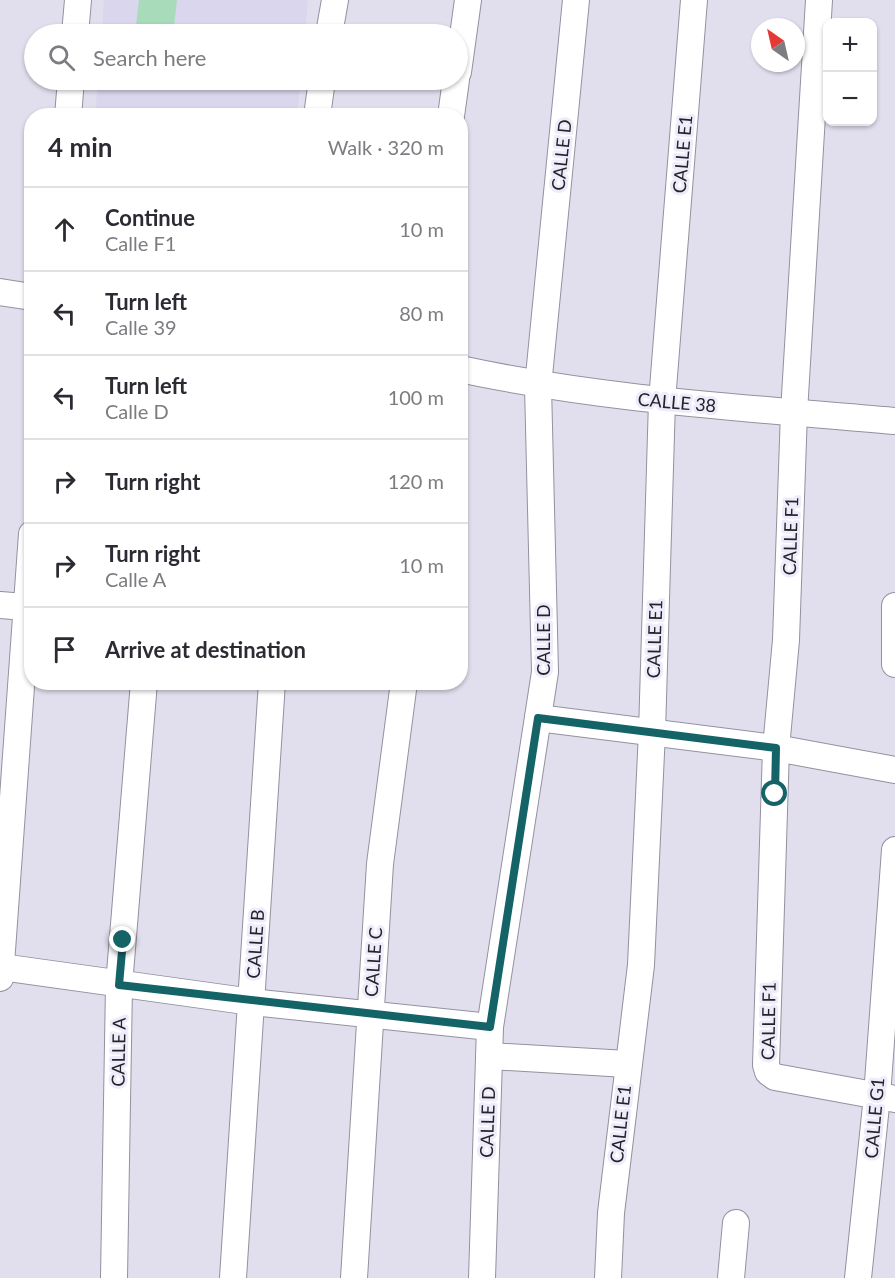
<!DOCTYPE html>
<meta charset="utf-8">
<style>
:root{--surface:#fff;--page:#f2f2f3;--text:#2b2b33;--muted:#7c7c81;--line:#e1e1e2}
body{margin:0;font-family:Lato,sans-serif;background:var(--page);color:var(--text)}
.controls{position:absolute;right:18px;top:18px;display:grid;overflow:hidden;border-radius:12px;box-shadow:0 2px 4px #0004}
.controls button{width:54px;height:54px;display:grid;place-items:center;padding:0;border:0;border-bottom:2px solid var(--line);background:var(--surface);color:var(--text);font:30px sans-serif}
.compass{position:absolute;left:751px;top:18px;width:54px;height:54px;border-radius:50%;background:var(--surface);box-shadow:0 2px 4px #0004;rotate:326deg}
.stop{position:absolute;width:18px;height:18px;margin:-14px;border:4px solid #136367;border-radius:50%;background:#fff}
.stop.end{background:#136367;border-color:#fff;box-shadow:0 2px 6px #0008}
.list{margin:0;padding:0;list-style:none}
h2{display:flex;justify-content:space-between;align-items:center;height:78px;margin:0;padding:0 24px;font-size:26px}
h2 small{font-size:20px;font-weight:400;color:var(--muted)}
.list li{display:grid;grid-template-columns:39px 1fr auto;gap:18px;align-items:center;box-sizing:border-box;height:84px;padding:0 24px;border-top:2px solid var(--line)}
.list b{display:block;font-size:22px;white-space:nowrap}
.list p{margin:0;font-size:20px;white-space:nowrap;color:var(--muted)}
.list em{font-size:20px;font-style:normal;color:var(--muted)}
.icon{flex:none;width:33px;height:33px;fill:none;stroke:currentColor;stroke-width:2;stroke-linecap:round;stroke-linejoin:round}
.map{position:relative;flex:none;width:895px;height:1278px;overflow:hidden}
.search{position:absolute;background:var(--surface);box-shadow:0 2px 4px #0004;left:24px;top:24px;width:444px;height:66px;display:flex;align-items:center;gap:15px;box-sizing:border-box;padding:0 21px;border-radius:33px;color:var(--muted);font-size:22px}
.panel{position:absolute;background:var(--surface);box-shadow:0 2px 4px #0004;left:24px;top:108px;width:444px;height:582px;border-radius:24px}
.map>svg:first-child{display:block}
</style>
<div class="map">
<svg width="895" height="1278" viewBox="0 0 895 1278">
<rect width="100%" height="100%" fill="#e1dfee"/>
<g fill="#d9d6ed">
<path d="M 104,0 L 308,0 L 305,34 L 102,34 Z"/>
<path d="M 98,80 L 301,80 L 297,115 L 95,115 Z"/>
</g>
<path fill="#a7dbba" d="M 139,0 L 177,0 L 173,34 L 135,34 Z"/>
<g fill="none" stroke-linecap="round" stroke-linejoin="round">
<defs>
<g id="street">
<path d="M 819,0 L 794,412 L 786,640 L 776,748 L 766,1065 L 768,1072 L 775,1077 L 895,1099"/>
<path d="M 75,34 L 78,0"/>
<path d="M 329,34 L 335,0"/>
<path d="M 458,72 L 468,0"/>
<path d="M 68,116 L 71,80"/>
<path d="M 317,116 L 322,80"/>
<path d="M 451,116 L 456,80"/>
<path d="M 0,292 L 32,297"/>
<path d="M 460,369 C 604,400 749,408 895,421"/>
<path d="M 0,605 L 25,607"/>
<path d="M 895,606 L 895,664"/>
<path d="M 538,718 L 776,748 L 895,770"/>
<path d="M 1,967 L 252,1002 L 490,1027"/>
<path d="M 0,978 L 32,534"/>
<path d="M 489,1056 L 627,1064"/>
<path d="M 114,1278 L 119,985 L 144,682"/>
<path d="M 233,1278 L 272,682"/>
<path d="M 354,1278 L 380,864 L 404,682"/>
<path d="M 482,1278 L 490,1027 L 545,672 L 538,386 L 576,0"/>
<path d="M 608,1278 L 611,1213 L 641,965 L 652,732 L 662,401 L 694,0"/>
<path d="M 731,1278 L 736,1223"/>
<path d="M 858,1278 L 877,1096 L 895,850"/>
</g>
</defs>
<use href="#street" stroke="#93919f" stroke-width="28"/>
<use href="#street" stroke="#fff" stroke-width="26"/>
</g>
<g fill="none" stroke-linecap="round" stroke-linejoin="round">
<path stroke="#136367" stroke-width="8" d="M 123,940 L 119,985 L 490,1027 L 538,718 L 776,748 L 775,794"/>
</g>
<g text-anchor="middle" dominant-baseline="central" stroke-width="6" stroke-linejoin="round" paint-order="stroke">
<g font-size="18" fill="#242329" stroke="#eeecfb">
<text transform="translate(682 154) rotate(-85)">CALLE E1</text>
<text transform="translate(561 155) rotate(-84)">CALLE D</text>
<text transform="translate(677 402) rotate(5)">CALLE 38</text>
<text transform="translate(790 536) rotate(-88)">CALLE F1</text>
<text transform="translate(654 639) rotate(-88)">CALLE E1</text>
<text transform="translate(543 640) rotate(-90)">CALLE D</text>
<text transform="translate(255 944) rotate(-86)">CALLE B</text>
<text transform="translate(373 962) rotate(-86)">CALLE C</text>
<text transform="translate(768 1021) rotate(-89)">CALLE F1</text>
<text transform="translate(118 1052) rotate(-89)">CALLE A</text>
<text transform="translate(874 1118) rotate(-85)">CALLE G1</text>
<text transform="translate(487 1122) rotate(-88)">CALLE D</text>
<text transform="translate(620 1124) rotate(-84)">CALLE E1</text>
</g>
</g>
</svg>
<div class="controls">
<button>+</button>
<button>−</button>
</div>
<svg class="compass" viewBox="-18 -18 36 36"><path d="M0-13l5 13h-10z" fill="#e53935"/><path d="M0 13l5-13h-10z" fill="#7c7c81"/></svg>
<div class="stop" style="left:775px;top:794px"></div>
<div class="stop end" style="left:123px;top:940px"></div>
<div class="search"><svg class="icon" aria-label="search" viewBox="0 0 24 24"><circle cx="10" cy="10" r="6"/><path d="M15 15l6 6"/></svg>Search here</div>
<section class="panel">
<h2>4 min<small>Walk · 320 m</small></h2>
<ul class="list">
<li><svg class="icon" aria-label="ahead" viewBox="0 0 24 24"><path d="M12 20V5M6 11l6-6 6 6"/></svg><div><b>Continue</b><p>Calle F1</p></div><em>10 m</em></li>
<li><svg class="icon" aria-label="left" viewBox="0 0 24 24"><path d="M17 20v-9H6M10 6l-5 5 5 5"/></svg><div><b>Turn left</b><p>Calle 39</p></div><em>80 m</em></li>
<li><svg class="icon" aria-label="left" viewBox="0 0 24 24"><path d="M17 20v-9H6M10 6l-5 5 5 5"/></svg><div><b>Turn left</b><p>Calle D</p></div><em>100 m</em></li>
<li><svg class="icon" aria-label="right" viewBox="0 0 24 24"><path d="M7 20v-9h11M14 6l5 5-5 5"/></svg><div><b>Turn right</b></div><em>120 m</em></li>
<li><svg class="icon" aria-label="right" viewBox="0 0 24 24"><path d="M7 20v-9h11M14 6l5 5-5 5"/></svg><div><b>Turn right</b><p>Calle A</p></div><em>10 m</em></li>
<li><svg class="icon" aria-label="arrive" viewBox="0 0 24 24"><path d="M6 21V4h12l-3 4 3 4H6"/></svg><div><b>Arrive at destination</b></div></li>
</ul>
</section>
</div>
